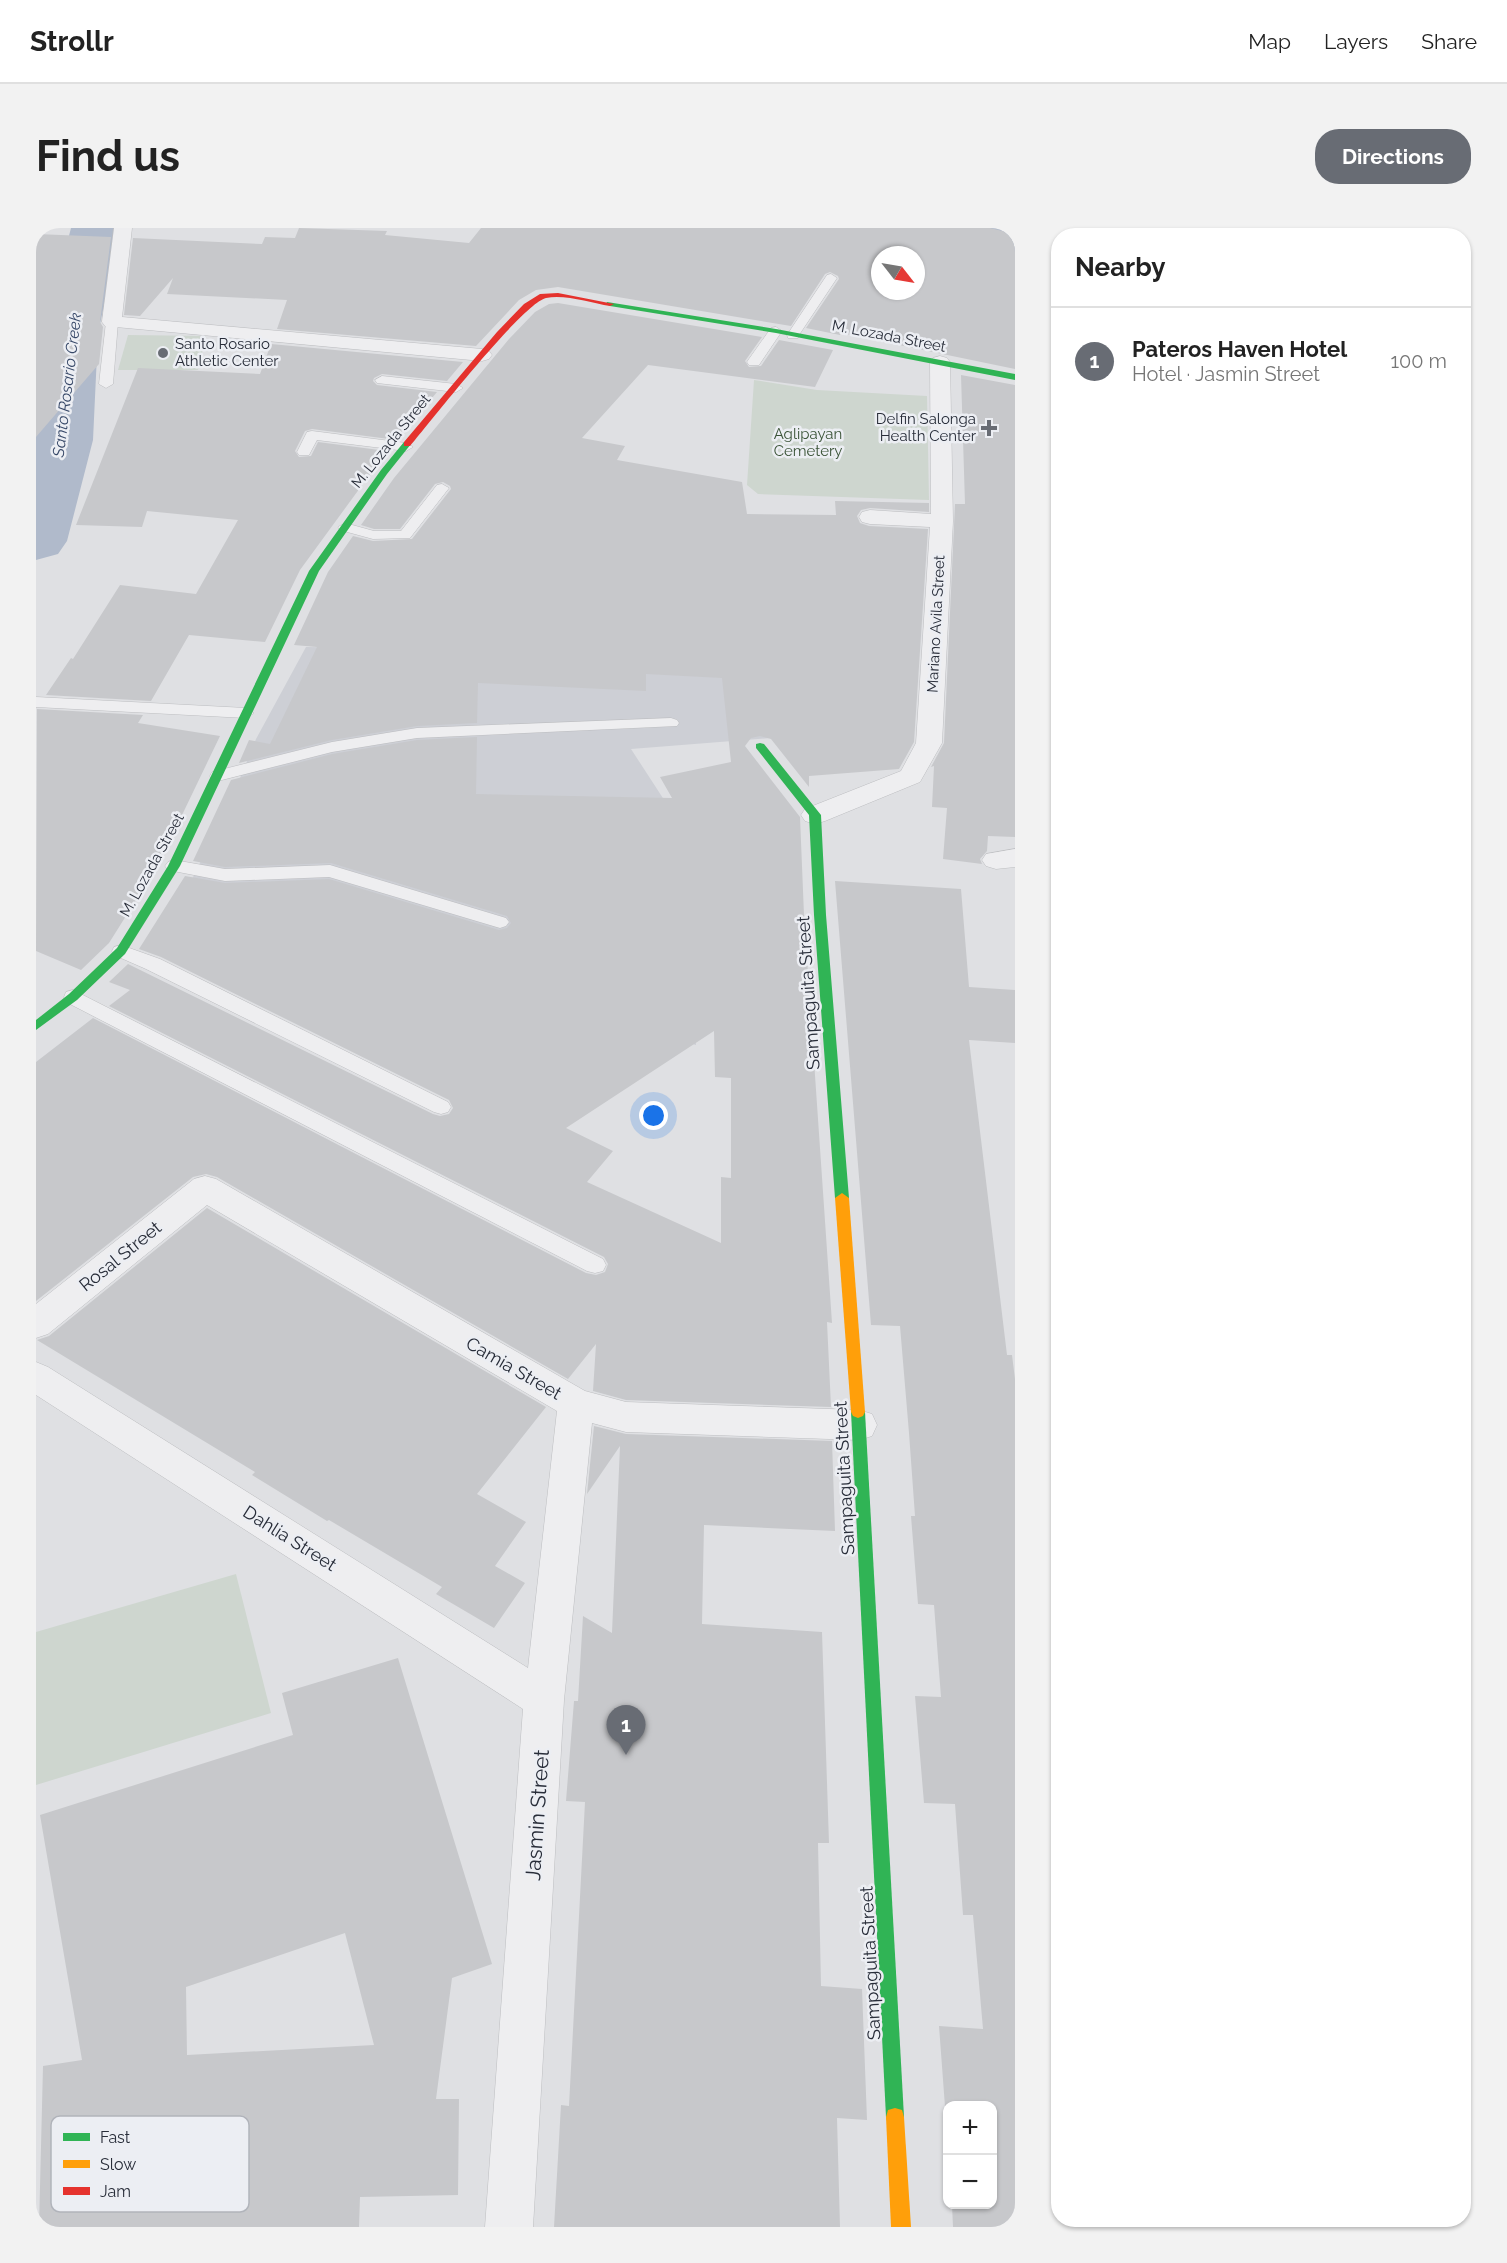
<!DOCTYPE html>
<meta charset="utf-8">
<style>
:root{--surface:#fff;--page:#f2f2f2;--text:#222;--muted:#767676;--line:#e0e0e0;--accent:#686c74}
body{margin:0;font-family:Raleway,sans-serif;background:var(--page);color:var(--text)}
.controls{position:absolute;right:18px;bottom:18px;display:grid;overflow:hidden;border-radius:12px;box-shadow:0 2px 4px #0004}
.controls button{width:54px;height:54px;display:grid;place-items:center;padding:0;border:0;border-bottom:2px solid var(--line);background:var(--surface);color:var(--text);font:30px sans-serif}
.compass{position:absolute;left:835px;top:18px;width:54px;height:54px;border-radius:50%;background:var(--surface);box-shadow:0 2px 4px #0004;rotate:121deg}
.you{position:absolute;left:618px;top:888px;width:21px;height:21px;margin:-15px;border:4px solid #fff;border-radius:50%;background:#1a73e8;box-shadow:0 0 0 9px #1a73e833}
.badge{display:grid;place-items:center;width:39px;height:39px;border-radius:50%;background:var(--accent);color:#fff;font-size:20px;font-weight:700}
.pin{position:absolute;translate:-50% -50px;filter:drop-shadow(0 2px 3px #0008)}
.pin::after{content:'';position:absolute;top:32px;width:21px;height:18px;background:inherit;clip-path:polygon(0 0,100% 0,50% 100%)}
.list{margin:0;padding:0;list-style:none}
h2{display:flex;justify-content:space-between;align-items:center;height:78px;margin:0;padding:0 24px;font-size:26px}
h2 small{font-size:20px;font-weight:400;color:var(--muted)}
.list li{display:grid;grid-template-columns:39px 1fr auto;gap:18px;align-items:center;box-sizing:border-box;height:108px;padding:0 24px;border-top:2px solid var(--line)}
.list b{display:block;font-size:22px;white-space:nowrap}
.list p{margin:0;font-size:20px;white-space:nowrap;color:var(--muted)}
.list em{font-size:20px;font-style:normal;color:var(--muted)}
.map{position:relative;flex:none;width:979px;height:1999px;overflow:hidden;border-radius:24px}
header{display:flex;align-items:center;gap:36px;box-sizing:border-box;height:84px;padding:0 30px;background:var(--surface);border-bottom:2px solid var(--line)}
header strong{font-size:28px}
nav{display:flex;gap:33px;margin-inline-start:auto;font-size:21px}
.intro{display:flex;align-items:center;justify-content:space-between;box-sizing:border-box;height:144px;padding:0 36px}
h1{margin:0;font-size:42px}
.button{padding:15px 27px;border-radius:24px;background:var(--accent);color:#fff;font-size:21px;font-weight:700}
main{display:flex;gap:36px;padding:0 36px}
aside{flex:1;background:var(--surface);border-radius:24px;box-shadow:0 2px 4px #0004}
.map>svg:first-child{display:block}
</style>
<header>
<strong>Strollr</strong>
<nav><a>Map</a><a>Layers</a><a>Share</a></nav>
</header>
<div class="intro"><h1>Find us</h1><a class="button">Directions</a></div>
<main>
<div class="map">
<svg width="979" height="1999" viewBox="0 0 979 1999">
<rect width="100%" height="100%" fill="#dfe0e3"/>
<path fill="#cdcfd5" d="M 270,419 L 767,426 L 734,510 L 595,521 L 649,604 L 660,817 L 147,670 L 200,560 L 220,511 Z"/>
<g fill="#ced6cf">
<path d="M 92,107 L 170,108 L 162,142 L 82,142 Z"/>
<path d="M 718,152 L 781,162 L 891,168 L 893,272 L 722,266 L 711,257 Z"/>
<path d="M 200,1346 L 235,1485 L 0,1557 L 0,1404 Z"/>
</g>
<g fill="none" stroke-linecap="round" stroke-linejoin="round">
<g fill="#b0bacb" fill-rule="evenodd">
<path d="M 35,0 L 85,0 L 62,105 L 57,212 L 31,313 L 22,326 L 0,332 L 0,201 L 8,105 Z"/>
<path d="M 937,0 L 979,0 L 979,25 C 961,21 948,15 937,0 Z"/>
</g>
</g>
<g fill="#c7c8cb" fill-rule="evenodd">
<path d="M 263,0 L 351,3 L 349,7 L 433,15 L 445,0 L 954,0 L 979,6 L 979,141 L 805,105 L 804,107 L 770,100 L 803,51 L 802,48 L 794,44 L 789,46 L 755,98 L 522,59 L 500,62 L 483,72 L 440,118 L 241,101 L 251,72 L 131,66 L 137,50 L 104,88 L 88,87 L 97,10 L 226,16 L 229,9 L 259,10 ZM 844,27 L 880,27 L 880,63 L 844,63 Z"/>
<path d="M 0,6 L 75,9 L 64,94 L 67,99 L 63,136 L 0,209 Z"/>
<path d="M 522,75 L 726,109 L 709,133 L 713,139 L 725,138 L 743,112 L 797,122 L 779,159 L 612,137 L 546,210 L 589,218 L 581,232 L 706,254 L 711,286 L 800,287 L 799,273 L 893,275 L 893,284 L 834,280 L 825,282 L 821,288 L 824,295 L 833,298 L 892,301 L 878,514 L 863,541 L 773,548 L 773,559 L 735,511 L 724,508 L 715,510 L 709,518 L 764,589 L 768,687 L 796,1095 L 791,1094 L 795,1179 L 590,1172 L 557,1163 L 560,1116 L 532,1151 L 181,949 L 170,946 L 157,949 L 0,1073 L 0,834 L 57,790 L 550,1045 L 560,1047 L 569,1044 L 572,1036 L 568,1029 L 73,778 L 94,762 L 73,754 L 92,736 L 397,886 L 404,888 L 413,886 L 417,880 L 413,872 L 125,729 L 103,721 L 149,648 L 189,655 L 293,651 L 463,702 L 471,700 L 475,695 L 471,688 L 295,635 L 189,639 L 157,633 L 195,552 L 296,526 L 381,512 L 441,509 L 440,566 L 636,570 L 624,549 L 695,534 L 686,450 L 610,446 L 610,463 L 442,455 L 441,495 L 381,498 L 296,512 L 203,535 L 213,512 L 234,516 L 281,419 L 258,417 L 292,344 L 317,308 L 337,313 L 376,311 L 415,261 L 414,258 L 407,254 L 399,256 L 364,301 L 338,301 L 325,297 L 358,250 L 473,111 L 499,84 L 513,76 ZM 678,803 L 679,849 L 695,850 L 695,950 L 685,949 L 685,1015 L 551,954 L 577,923 L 530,900 Z"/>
<path d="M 235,116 L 427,134 L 411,153 L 346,146 L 338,150 L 337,153 L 341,157 L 401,164 L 361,212 L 276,201 L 269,203 L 259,223 L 263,229 L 275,228 L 282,214 L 351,223 L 264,342 L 229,414 L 153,407 L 115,473 L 10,467 L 35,430 L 37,431 L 84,357 L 160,366 L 202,292 L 111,283 L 106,299 L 40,297 L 102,140 L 224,146 Z"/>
<path d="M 925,147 L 979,157 L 979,609 L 952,608 L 951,623 L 944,631 L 946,636 L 907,631 L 911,580 L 896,579 L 898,538 L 895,539 L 908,515 L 919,276 L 929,276 Z"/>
<path d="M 1,481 L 107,487 L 102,495 L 184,508 L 122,637 L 73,715 L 45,742 L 0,723 Z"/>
<path d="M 799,653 L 925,661 L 933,759 L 979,762 L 979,815 L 933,812 L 971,1127 L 976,1127 L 979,1151 L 979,1999 L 917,1999 L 916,1977 L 957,1977 L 957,1878 L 912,1878 L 912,1919 L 903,1798 L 947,1801 L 937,1687 L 927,1687 L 919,1576 L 888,1575 L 879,1468 L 905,1469 L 898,1377 L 882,1376 L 875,1288 L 879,1288 L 873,1205 L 864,1098 L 835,1097 Z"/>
<path d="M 171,980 L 510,1179 L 441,1266 L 490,1294 L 459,1338 L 489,1355 L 458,1400 L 400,1366 L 406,1359 L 293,1292 L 291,1293 L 216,1247 L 219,1244 L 1,1112 L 13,1108 Z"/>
<path d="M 558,1198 L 590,1206 L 796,1213 L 799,1303 L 668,1297 L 666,1396 L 786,1404 L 793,1615 L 782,1615 L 785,1758 L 826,1761 L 831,1892 L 801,1890 L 804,1999 L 518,1999 L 525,1877 L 533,1878 L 549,1574 L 530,1573 L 538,1473 L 542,1473 L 547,1388 L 576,1405 L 584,1218 L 551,1266 Z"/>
<path d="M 362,1430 L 456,1736 L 416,1750 L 400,1871 L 423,1871 L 422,1967 L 324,1969 L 323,1999 L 3,1999 L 7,1838 L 46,1832 L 4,1587 L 257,1507 L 246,1465 ZM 309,1705 L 338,1817 L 151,1827 L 150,1759 Z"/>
</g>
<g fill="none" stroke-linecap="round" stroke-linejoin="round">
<defs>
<g id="lane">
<path d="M 795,46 L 801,50 L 763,107 L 762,110 L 752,110 L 751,107 L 791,47 Z"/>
<path d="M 76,90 L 82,94 L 77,156 L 70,160 L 63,156 L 70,94 Z"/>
<path d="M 740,99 L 746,103 L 723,137 L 713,137 L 711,134 L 713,131 L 735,100 Z"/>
<path d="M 346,148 L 420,156 L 427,160 L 420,164 L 341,155 L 339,152 Z"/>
<path d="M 276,203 L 370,215 L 377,219 L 370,223 L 281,212 L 273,227 L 263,227 L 261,224 L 271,204 Z"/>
<path d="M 406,256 L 413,260 L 374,310 L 337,311 L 304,302 L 302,299 L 309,295 L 338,303 L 365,303 L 401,257 Z"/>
<path d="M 0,469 L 210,480 L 218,485 L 210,490 L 0,479 Z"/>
<path d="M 635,490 L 641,492 L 643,495 L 641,498 L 381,510 L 296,524 L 182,553 L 176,552 L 174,548 L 176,544 L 296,514 L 381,500 Z"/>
<path d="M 138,632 L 189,641 L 294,637 L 470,690 L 473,694 L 470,698 L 464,700 L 293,649 L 189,653 L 132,642 L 129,638 L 132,634 Z"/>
<path d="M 85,717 L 124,731 L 412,874 L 415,879 L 412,884 L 405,886 L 398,884 L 110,741 L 78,727 L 76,723 L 78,719 Z"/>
<path d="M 37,762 L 567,1031 L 570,1037 L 567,1043 L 559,1045 L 551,1043 L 30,774 L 28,769 L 30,764 Z"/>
</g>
<g id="street">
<path d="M 78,0 L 96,0 L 86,89 L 446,121 L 453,123 L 456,127 L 453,131 L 446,133 L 69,98 L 66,94 Z"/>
<path d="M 904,128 L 911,130 L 914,134 L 917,293 L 906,515 L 884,554 L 789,593 L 779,596 L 769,593 L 765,587 L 769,581 L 865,543 L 880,515 L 894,299 L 834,296 L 826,294 L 823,289 L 826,284 L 834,282 L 895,286 L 894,134 L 897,130 Z"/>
<path d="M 979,621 L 979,639 L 960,641 L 950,638 L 946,632 L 950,626 Z"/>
<path d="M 169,948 L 180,951 L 549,1163 L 590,1174 L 823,1182 L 836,1186 L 841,1197 L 836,1208 L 823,1212 L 590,1204 L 556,1195 L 528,1472 L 497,1999 L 449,1999 L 487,1481 L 0,1167 L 0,1134 L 12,1139 L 492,1440 L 521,1183 L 171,977 L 12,1106 L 0,1110 L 0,1076 L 158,951 Z"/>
</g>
</defs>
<use href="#lane" stroke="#bdbec1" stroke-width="1"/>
<use href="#street" stroke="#bdbec1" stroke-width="1"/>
<use href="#lane" fill="#eeeef0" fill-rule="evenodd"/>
<use href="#street" fill="#eeeef0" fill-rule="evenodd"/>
<g fill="#30b455" fill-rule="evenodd">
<path d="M 571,74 L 740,101 L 979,146 L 979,152 L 740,105 L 574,78 L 570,76 Z"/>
<path d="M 368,214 L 375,216 L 351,246 L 283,343 L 144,638 L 89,726 L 41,772 L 0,802 L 0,792 L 33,766 L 81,720 L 132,638 L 273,343 L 345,242 Z"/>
<path d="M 724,515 L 728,516 L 785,587 L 790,687 L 813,970 L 806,975 L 799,970 L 778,687 L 773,587 L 720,520 L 720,516 Z"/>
<path d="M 822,1178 L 827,1180 L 829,1184 L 868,1889 L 866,1896 L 859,1898 L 852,1896 L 850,1889 L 815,1184 L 817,1180 Z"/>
</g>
<g fill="#ff9f0a" fill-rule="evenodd">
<path d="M 806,965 L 813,970 L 829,1184 L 827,1188 L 822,1190 L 817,1188 L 815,1184 L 799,970 Z"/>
<path d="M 859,1880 L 866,1882 L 868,1889 L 875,1999 L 855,1999 L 850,1889 L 852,1882 Z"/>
</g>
<path fill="#e5322d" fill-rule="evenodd" d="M 522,65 L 578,76 L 574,78 C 555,75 529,66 510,70 C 486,76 396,192 374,218 L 368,218 L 368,214 L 461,104 L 488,76 L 504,66 Z"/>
</g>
<g fill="#686c74" stroke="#eceef3" stroke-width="2">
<circle cx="127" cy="125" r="6"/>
<path d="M950 191h6v6h6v6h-6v6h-6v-6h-6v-6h6z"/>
</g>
<g text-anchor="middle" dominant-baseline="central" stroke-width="5" stroke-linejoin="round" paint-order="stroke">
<g font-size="15" fill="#282d39" stroke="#eceef3">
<text transform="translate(853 108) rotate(11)">M. Lozada Street</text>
<text transform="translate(355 213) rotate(-51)">M. Lozada Street</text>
<text transform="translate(900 396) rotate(-87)">Mariano Avila Street</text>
<text transform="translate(116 637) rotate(-61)">M. Lozada Street</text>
</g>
<g font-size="15" fill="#282d39" stroke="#eceef3" text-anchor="start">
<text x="139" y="116">Santo Rosario<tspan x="139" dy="17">Athletic Center</tspan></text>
<text x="940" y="191" text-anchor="end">Delfin Salonga<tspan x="940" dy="17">Health Center</tspan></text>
</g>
<g font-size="15" fill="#3a5337" stroke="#eceef3">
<text x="772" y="206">Aglipayan<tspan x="772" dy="17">Cemetery</tspan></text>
</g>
<g font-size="16" font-style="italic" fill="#374868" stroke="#eceef3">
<text transform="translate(31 157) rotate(-83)">Santo Rosario Creek</text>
</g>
<g font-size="18" fill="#282d39" stroke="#eceef3">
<text transform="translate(772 765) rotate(-94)">Sampaguita Street</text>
<text transform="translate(84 1028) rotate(-39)">Rosal Street</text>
<text transform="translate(478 1140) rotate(30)">Camia Street</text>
<text transform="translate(808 1250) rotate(-93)">Sampaguita Street</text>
<text transform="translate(254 1310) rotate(32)">Dahlia Street</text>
<text transform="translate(834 1735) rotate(-93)">Sampaguita Street</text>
</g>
<g font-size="21" fill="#282d39" stroke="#eceef3">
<text transform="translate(501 1587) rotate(-86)">Jasmin Street</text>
</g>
</g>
<rect x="15" y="1888" width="198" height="96" rx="9" fill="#eceef3" stroke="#b1b4bb" stroke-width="1.5"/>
<rect x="27" y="1905" width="27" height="8" fill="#30b455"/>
<rect x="27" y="1932" width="27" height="8" fill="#ff9f0a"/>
<rect x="27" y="1959" width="27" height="8" fill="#e5322d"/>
<g font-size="16" fill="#282d39">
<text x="64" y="1915">Fast</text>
<text x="64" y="1942">Slow</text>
<text x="64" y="1969">Jam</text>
</g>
</svg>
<div class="controls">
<button>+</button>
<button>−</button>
</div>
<svg class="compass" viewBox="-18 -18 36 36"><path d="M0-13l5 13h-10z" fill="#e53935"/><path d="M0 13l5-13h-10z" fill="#767676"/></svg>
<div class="you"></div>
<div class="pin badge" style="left:590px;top:1527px">1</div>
</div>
<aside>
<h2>Nearby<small></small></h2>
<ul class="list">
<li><span class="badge">1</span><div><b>Pateros Haven Hotel</b><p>Hotel · Jasmin Street</p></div><em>100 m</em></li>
</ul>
</aside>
</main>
